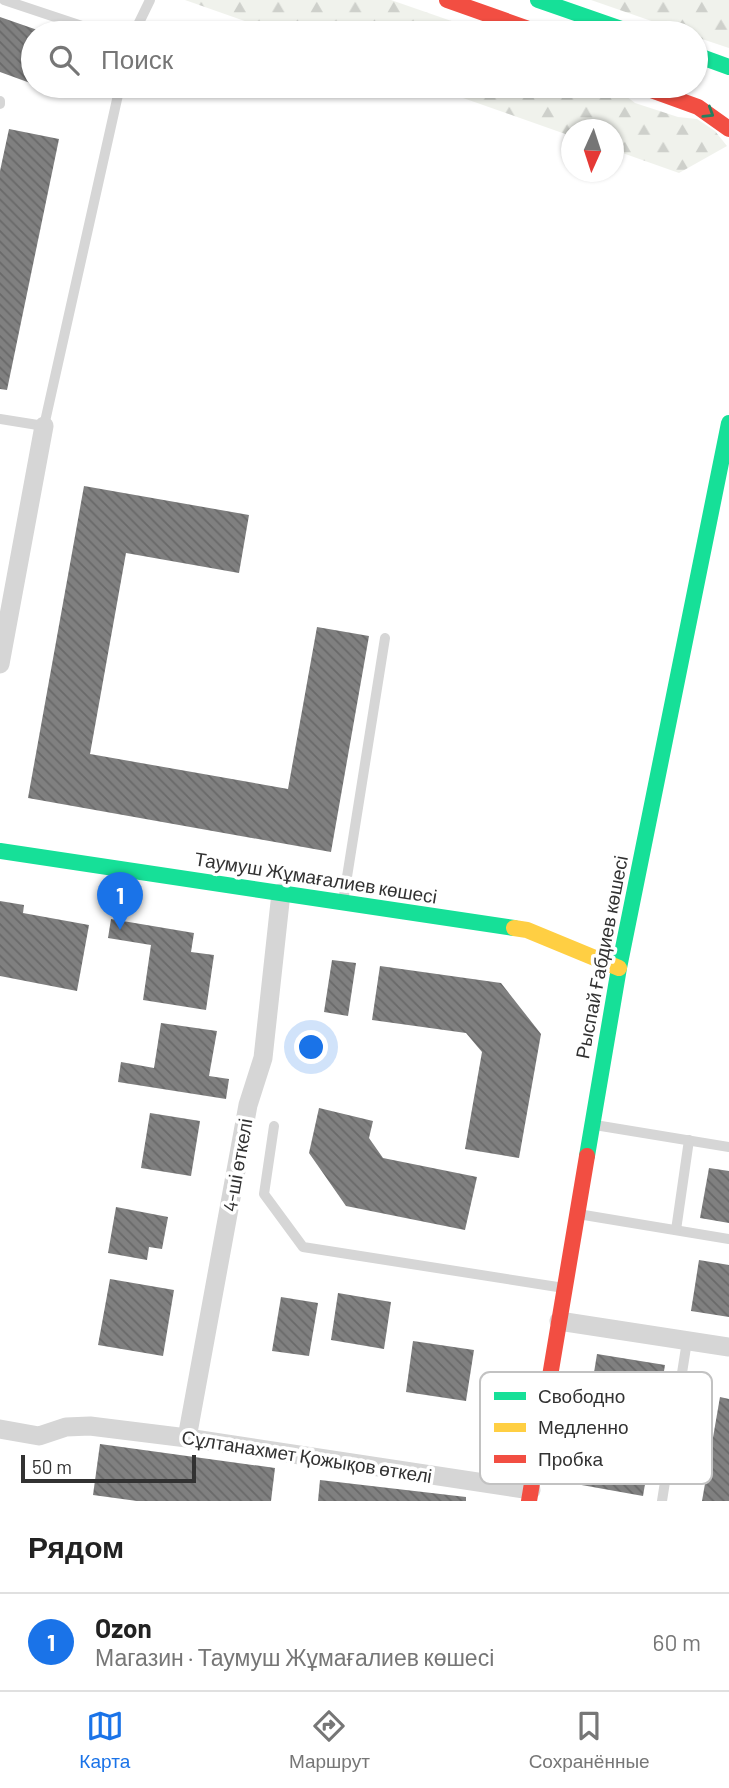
<!DOCTYPE html>
<html lang="ru">
<meta charset="utf-8">
<style>
:root{--surface:#fff;--page:#f6f6f6;--text:#222;--muted:#767676;--line:#e0e0e0;--accent:#1a73e8}
body{margin:0;font-family:Barlow,sans-serif;background:var(--page);color:var(--text)}
.compass{position:absolute;left:561px;top:119px;width:63px;height:63px;border-radius:50%;background:var(--surface);box-shadow:0 2px 5px #0004;rotate:183deg}
.scale{position:absolute;left:21px;bottom:18px;width:175px;box-sizing:border-box;padding-left:7px;border:4px solid #323232;border-top:0;font-size:19px;line-height:24px;white-space:nowrap;color:#323232;-webkit-text-stroke:5px #fff;paint-order:stroke}
.you{position:absolute;left:312px;top:1048px;width:24px;height:24px;margin:-18px;border:5px solid #fff;border-radius:50%;background:#1a73e8;box-shadow:0 0 0 10px #1a73e833}
.badge{display:grid;place-items:center;width:46px;height:46px;border-radius:50%;background:var(--accent);color:#fff;font-size:23px;font-weight:700}
.pin{position:absolute;translate:-50% -58px;filter:drop-shadow(0 2px 4px #0008)}
.pin::after{content:'';position:absolute;top:37px;width:24px;height:21px;background:inherit;clip-path:polygon(0 0,100% 0,50% 100%)}
.list{margin:0;padding:0;list-style:none}
h2{display:flex;justify-content:space-between;align-items:center;height:91px;margin:0;padding:0 28px;font-size:30px}
h2 small{font-size:23px;font-weight:400;color:var(--muted)}
.list li{display:grid;grid-template-columns:46px 1fr auto;gap:21px;align-items:center;box-sizing:border-box;height:98px;padding:0 28px;border-top:2px solid var(--line)}
.list b{display:block;font-size:26px;white-space:nowrap}
.list p{margin:0;font-size:23px;white-space:nowrap;color:var(--muted)}
.list em{font-size:23px;font-style:normal;color:var(--muted)}
.icon{flex:none;width:38px;height:38px;fill:none;stroke:currentColor;stroke-width:2;stroke-linecap:round;stroke-linejoin:round}
.map{position:relative;flex:none;width:729px;height:1501px;overflow:hidden}
.search{position:absolute;background:var(--surface);box-shadow:0 2px 5px #0004;left:21px;right:21px;top:21px;height:77px;display:flex;align-items:center;gap:18px;box-sizing:border-box;padding:0 24px;border-radius:38px;color:var(--muted);font-size:26px}
.sheet{height:189px;background:var(--surface)}
nav{display:flex;justify-content:space-around;align-items:center;box-sizing:border-box;height:98px;border-top:2px solid var(--line);background:var(--surface);font-size:19px;color:var(--muted)}
nav a{display:grid;justify-items:center;gap:4px}
nav .on{color:var(--accent)}
.map>svg:first-child{display:block}
</style>
<div class="map">
<svg width="729" height="1501" viewBox="0 0 729 1501">
<defs>
<pattern id="forest-firs" width="22" height="20" patternUnits="userSpaceOnUse" patternTransform="scale(1.75)"><rect width="22" height="20" fill="#f0f2ec"/><path d="M5 1l3.5 6h-7zM16 11l3.5 6h-7z" fill="#ced0cb"/></pattern>
<pattern id="building-back-hatch" width="6" height="6" patternUnits="userSpaceOnUse" patternTransform="scale(1.75)"><rect width="6" height="6" fill="#808080"/><path d="M-1 5l2 2M0 0l6 6M5-1l2 2" fill="none" stroke="#696969"/></pattern>
</defs>
<rect width="100%" height="100%" fill="#fff"/>
<g fill="url(#forest-firs)">
<path d="M 185,0 L 391,0 L 486,33 L 279,33 Z"/>
<path d="M 591,0 L 729,0 L 729,48 L 696,37 L 696,33 L 686,33 Z"/>
<path d="M 429,86 L 613,86 L 635,103 L 678,117 L 697,119 L 715,131 L 727,146 L 679,173 L 614,150 L 614,130 L 572,130 L 571,136 Z"/>
</g>
<g fill="url(#building-back-hatch)">
<path d="M 0,17 L 46,33 L 33,33 L 33,84 L 0,72 Z"/>
<path d="M 40,86 L 74,86 L 70,97 Z"/>
<path d="M 9,129 L 59,139 L 7,390 L 0,389 L 0,171 Z"/>
<path d="M 84,486 L 249,515 L 239,573 L 126,553 L 90,754 L 288,789 L 317,627 L 369,636 L 331,852 L 28,798 Z"/>
<path d="M 0,901 L 24,905 L 23,913 L 89,925 L 77,991 L 0,976 Z"/>
<path d="M 111,919 L 194,933 L 191,952 L 214,955 L 206,1010 L 143,1000 L 151,945 L 108,938 Z"/>
<path d="M 332,960 L 356,963 L 348,1016 L 324,1012 Z"/>
<path d="M 380,966 L 501,983 L 541,1034 L 519,1158 L 465,1149 L 482,1052 L 466,1033 L 372,1020 Z"/>
<path d="M 161,1023 L 217,1031 L 209,1076 L 229,1079 L 226,1099 L 118,1082 L 121,1062 L 154,1068 Z"/>
<path d="M 319,1108 L 373,1121 L 369,1138 L 383,1158 L 477,1177 L 465,1230 L 346,1206 L 309,1153 Z"/>
<path d="M 150,1113 L 200,1121 L 191,1176 L 141,1168 Z"/>
<path d="M 709,1168 L 729,1171 L 729,1223 L 700,1218 Z"/>
<path d="M 116,1207 L 168,1217 L 162,1249 L 149,1247 L 147,1260 L 108,1253 Z"/>
<path d="M 699,1260 L 729,1265 L 729,1317 L 691,1311 Z"/>
<path d="M 110,1279 L 174,1290 L 163,1356 L 98,1345 Z"/>
<path d="M 338,1293 L 391,1302 L 384,1349 L 331,1340 Z"/>
<path d="M 281,1297 L 318,1303 L 309,1356 L 272,1351 Z"/>
<path d="M 413,1341 L 474,1350 L 466,1401 L 406,1392 Z"/>
<path d="M 597,1354 L 665,1365 L 643,1496 L 576,1484 Z"/>
<path d="M 720,1397 L 729,1399 L 729,1501 L 702,1501 Z"/>
<path d="M 100,1444 L 275,1468 L 271,1501 L 137,1501 L 93,1495 Z"/>
<path d="M 320,1480 L 466,1497 L 466,1501 L 318,1501 Z"/>
</g>
<g fill="none" stroke-linecap="round" stroke-linejoin="round">
<g stroke="#d6d6d6" stroke-width="10">
<path d="M 4,0 L 103,33"/>
<path d="M 134,33 L 150,0"/>
<path d="M 0,101 L 0,104"/>
<path d="M 0,419 L 44,426 L 120,86"/>
<path d="M 343,902 L 385,638"/>
<path d="M 595,1125 L 729,1147"/>
<path d="M 274,1126 L 264,1194 L 303,1247 L 564,1288"/>
<path d="M 578,1214 L 729,1239"/>
<path d="M 676,1230 L 689,1140"/>
<path d="M 662,1501 L 687,1341"/>
</g>
<g stroke="#d6d6d6" stroke-width="19">
<path d="M 0,664 L 44,426"/>
<path d="M 559,1321 L 729,1347"/>
<path d="M 0,1429 L 39,1436 L 66,1427 L 90,1426 L 187,1438 L 531,1490"/>
<path d="M 187,1438 L 248,1105 L 263,1058 L 281,893"/>
</g>
<g stroke="#16e098" stroke-width="16">
<path d="M 538,0 L 633,33"/>
<path d="M 696,55 L 729,67"/>
<path d="M 0,851 L 514,928"/>
<path d="M 587,1156 L 619,968 L 729,423"/>
</g>
<path stroke="#ffcf43" stroke-width="16" d="M 514,928 L 527,930 L 619,968"/>
<g stroke="#f24e42" stroke-width="16">
<path d="M 447,0 L 540,33"/>
<path d="M 640,86 L 698,107 L 729,129"/>
<path d="M 529,1501 L 587,1156"/>
</g>
</g>
<defs><path id="oneway-chevron" d="M-2-3.5L2.5 0L-2 3.5" fill="none" stroke-width="1.6" stroke-linecap="round" stroke-linejoin="round" transform="scale(1.75)"/></defs>
<use stroke="#258060" href="#oneway-chevron" transform="translate(709 113) rotate(32)"/>
<g text-anchor="middle" dominant-baseline="central" stroke-width="7" stroke-linejoin="round" paint-order="stroke">
<g font-size="19" fill="#323232" stroke="#fff">
<text transform="translate(316 877) rotate(9)">Таумуш Жұмағалиев көшесі</text>
<text transform="translate(601 957) rotate(-79)">Рыспай Ғабдиев көшесі</text>
<text transform="translate(237 1165) rotate(-80)">4-ші өткелі</text>
<text transform="translate(307 1456) rotate(9)">Сұлтанахмет Қожықов өткелі</text>
</g>
</g>
<rect x="480" y="1372" width="232" height="112" rx="10" fill="#fff" stroke="#c2c2c2" stroke-width="2"/>
<rect x="494" y="1392" width="32" height="8" fill="#16e098"/>
<rect x="494" y="1423" width="32" height="9" fill="#ffcf43"/>
<rect x="494" y="1455" width="32" height="8" fill="#f24e42"/>
<g font-size="19" fill="#323232">
<text x="538" y="1403">Свободно</text>
<text x="538" y="1434">Медленно</text>
<text x="538" y="1466">Пробка</text>
</g>
</svg>
<svg class="compass" viewBox="-18 -18 36 36"><path d="M0-13l5 13h-10z" fill="#e53935"/><path d="M0 13l5-13h-10z" fill="#767676"/></svg>
<div class="scale">50 m</div>
<div class="you"></div>
<div class="pin badge" style="left:120px;top:930px">1</div>
<div class="search"><svg class="icon" aria-label="search" viewBox="0 0 24 24"><circle cx="10" cy="10" r="6"/><path d="M15 15l6 6"/></svg>Поиск</div>
</div>
<section class="sheet">
<h2>Рядом<small></small></h2>
<ul class="list">
<li><span class="badge">1</span><div><b>Ozon</b><p>Магазин · Таумуш Жұмағалиев көшесі</p></div><em>60 m</em></li>
</ul>
</section>
<nav>
<a class="on"><svg class="icon" aria-label="map" viewBox="0 0 24 24"><path d="M3 6l6-2 6 2 6-2v14l-6 2-6-2-6 2zM9 4v14M15 6v14"/></svg>Карта</a>
<a><svg class="icon" aria-label="directions" viewBox="0 0 24 24"><path d="M12 3l9 9-9 9-9-9zM9 14v-3h6M13 9l2 2-2 2"/></svg>Маршрут</a>
<a><svg class="icon" aria-label="saved" viewBox="0 0 24 24"><path d="M7 4h10v16l-5-4-5 4z"/></svg>Сохранённые</a>
</nav>
